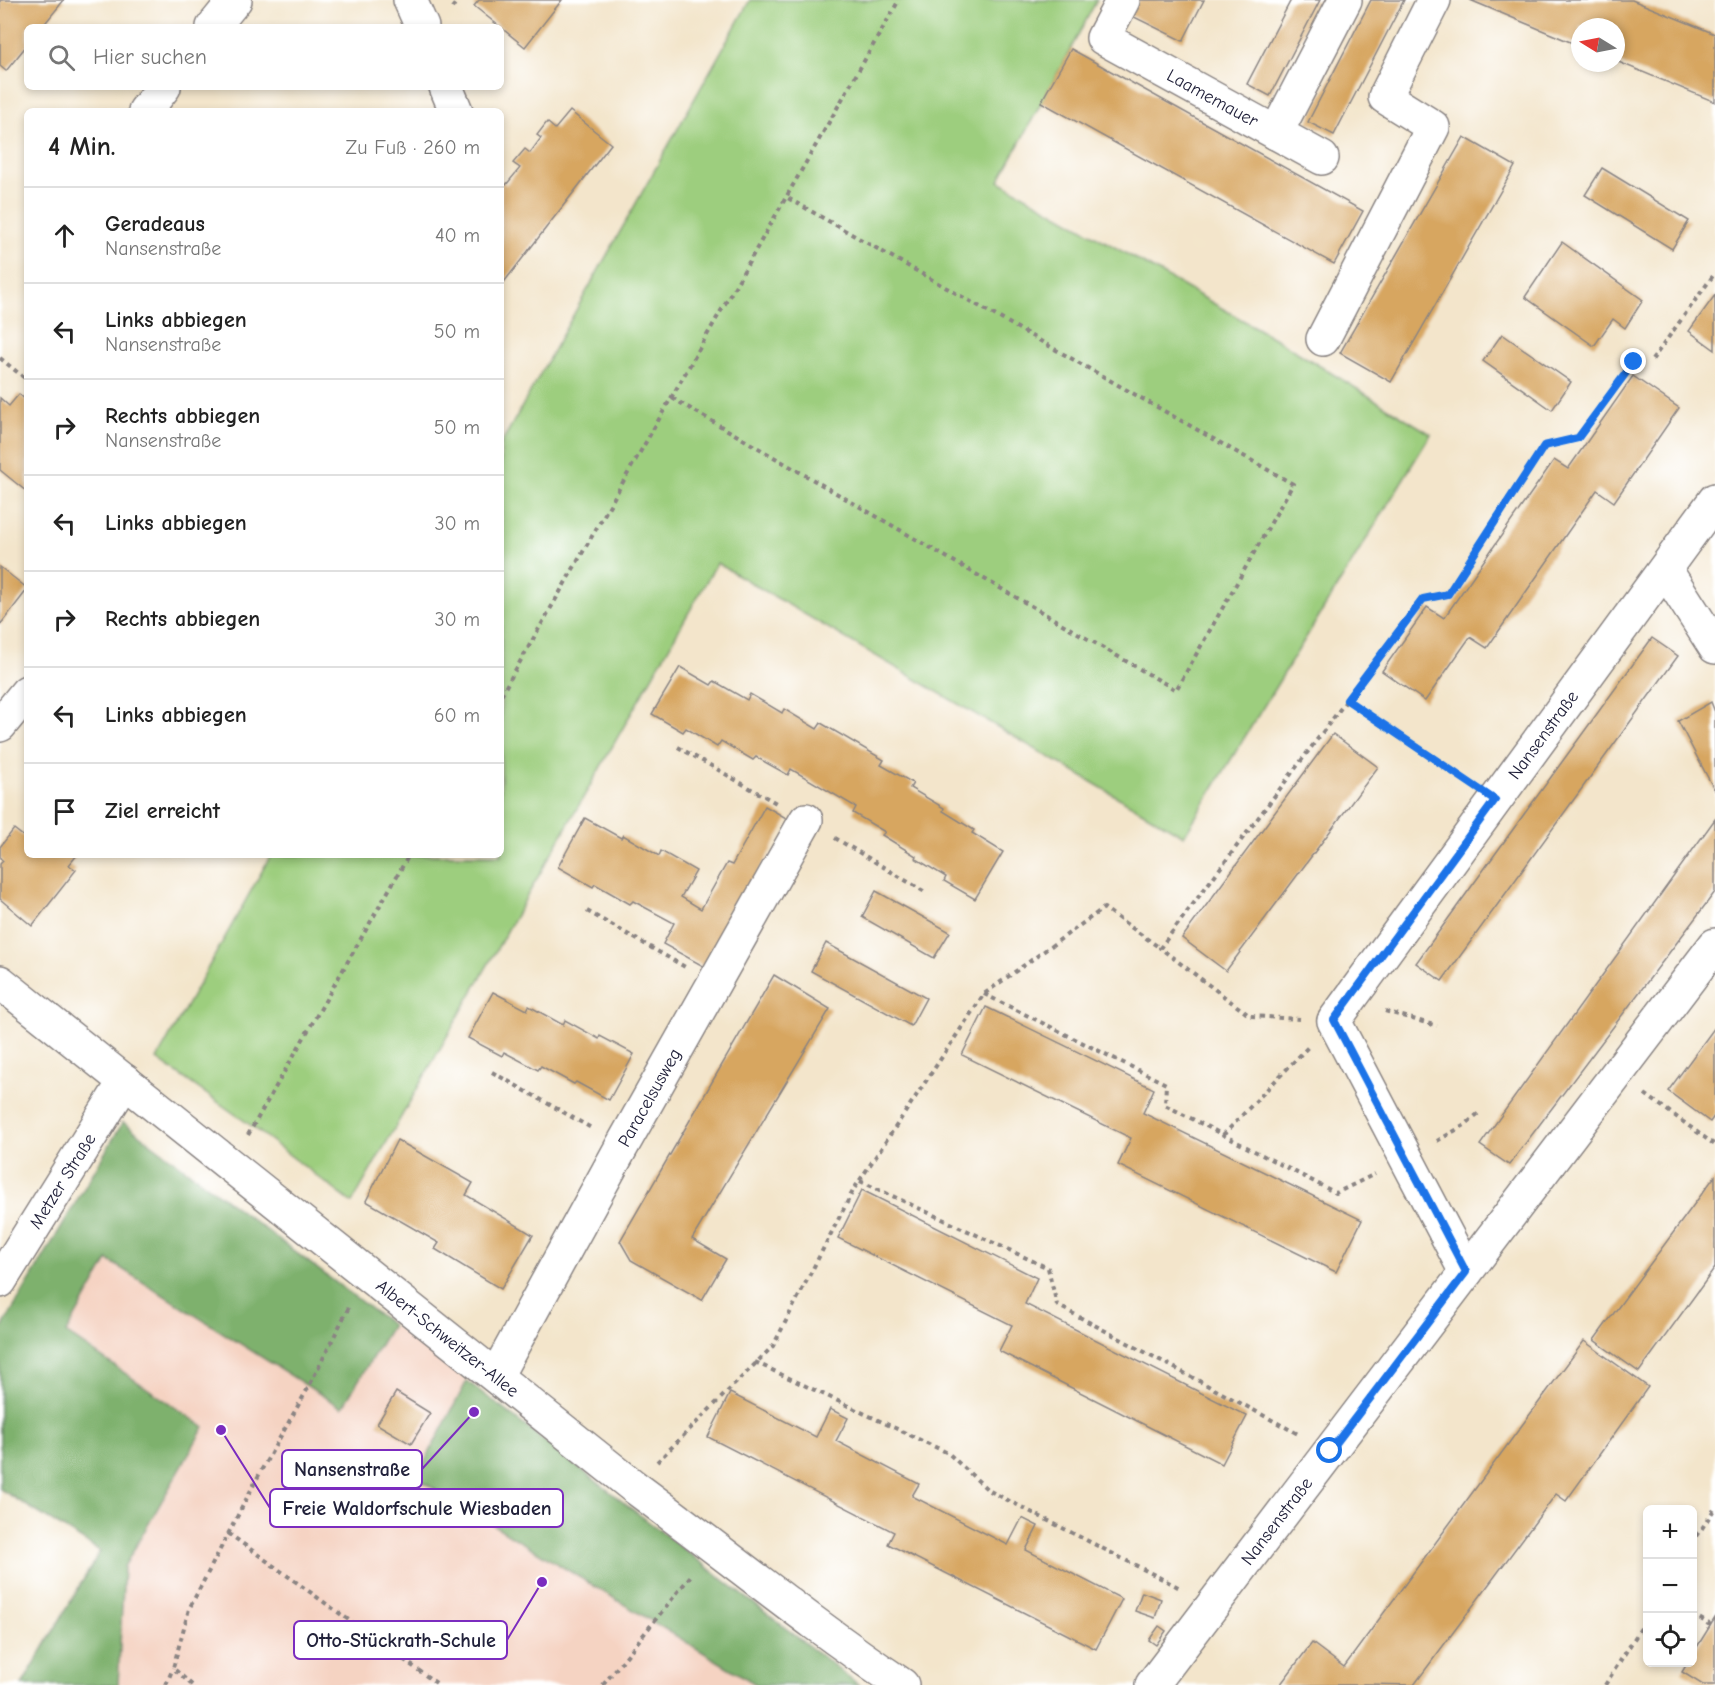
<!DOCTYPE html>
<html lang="de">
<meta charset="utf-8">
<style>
:root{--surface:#fff;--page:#f2f2f2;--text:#222;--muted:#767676;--line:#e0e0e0}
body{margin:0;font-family:"Comic Neue",sans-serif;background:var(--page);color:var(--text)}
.controls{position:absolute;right:18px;bottom:18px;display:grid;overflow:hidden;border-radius:9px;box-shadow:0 3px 9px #0003}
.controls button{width:54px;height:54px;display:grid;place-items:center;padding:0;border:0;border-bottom:2px solid var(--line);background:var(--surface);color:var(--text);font:30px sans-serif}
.compass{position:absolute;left:1571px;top:18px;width:54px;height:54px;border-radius:50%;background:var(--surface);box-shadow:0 3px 9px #0003;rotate:280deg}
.stop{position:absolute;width:18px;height:18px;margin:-14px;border:4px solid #1a73e8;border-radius:50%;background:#fff}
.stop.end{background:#1a73e8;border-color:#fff;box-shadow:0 2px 6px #0008}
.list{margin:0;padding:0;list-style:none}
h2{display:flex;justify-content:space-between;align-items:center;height:78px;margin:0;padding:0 24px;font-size:26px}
h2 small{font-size:20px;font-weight:400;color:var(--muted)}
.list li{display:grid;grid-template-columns:39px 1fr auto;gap:18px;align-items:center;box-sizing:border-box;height:96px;padding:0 24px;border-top:2px solid var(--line)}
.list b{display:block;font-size:22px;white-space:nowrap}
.list p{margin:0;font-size:20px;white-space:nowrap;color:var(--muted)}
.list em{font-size:20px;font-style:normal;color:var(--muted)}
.icon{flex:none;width:33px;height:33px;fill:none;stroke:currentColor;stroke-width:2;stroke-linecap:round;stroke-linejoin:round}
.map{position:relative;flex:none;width:1715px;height:1685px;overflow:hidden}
.search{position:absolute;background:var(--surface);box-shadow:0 3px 9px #0003;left:24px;top:24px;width:480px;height:66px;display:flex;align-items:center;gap:15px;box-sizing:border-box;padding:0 21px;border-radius:9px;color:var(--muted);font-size:22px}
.panel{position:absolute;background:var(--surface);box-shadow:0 3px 9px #0003;left:24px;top:108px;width:480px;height:750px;border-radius:9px}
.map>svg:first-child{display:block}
</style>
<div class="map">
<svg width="1715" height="1685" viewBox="0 0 1715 1685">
<rect width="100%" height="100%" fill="#fff"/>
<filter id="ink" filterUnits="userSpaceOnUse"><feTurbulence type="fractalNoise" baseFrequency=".0167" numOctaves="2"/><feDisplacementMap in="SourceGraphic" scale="12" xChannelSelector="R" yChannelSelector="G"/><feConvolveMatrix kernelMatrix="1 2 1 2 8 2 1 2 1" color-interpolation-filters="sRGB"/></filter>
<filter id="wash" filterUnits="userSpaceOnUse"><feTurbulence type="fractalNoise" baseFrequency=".008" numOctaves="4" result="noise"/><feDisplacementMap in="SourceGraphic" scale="24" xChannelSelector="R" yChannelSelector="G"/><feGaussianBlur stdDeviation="1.35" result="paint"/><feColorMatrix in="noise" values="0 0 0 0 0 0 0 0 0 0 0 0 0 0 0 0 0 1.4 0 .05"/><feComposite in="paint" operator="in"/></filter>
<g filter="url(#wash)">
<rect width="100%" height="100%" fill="#f3e5cb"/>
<path fill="#f5d3c2" d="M 123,1122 L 467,1381 L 859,1685 L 22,1685 L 100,1551 L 0,1489 L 0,1331 Z"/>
<path fill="#9dce7e" stroke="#60785c" stroke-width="1.5" d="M 750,0 L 1097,0 L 999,181 L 1274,338 L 1431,434 L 1184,836 L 717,563 L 352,1203 L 253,1127 L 157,1059 L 271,855 L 501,855 L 501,444 Z"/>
<g fill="#7eb16d" stroke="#506a54" stroke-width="1.5">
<path d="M 123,1122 L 392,1325 L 342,1408 L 108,1260 L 66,1333 L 204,1427 L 124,1567 L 118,1685 L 22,1685 L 100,1551 L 0,1489 L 0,1331 Z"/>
<path d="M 467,1381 L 859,1685 L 757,1685 L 416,1478 Z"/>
</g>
<g id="blocks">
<g fill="#d7a661">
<path d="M 0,0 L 64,0 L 42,27 L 27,27 L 27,45 L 6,71 L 0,66 Z"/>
<path d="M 479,0 L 562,0 L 525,47 L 474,6 Z"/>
<path d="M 1138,0 L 1204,0 L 1183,41 L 1130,15 Z"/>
<path d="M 1291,0 L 1320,0 L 1270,96 L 1247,84 Z"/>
<path d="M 1371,0 L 1404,0 L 1334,135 L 1308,122 Z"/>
<path d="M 1470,0 L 1632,0 L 1715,34 L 1715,102 L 1616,61 L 1616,27 L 1580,27 L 1580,46 Z"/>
<path d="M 1071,49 L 1363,211 L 1334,264 L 1041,102 Z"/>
<path d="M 570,111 L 611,144 L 501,286 L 501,180 L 506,185 L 520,168 L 513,163 L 525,149 L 530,153 L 541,138 L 537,135 L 547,122 L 555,129 Z"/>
<path d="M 1464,137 L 1515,166 L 1391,382 L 1340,353 Z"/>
<path d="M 1602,168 L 1689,221 L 1672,249 L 1585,195 Z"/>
<path d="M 1562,242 L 1643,300 L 1625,328 L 1613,319 L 1594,346 L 1525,297 Z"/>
<path d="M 1715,295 L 1715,350 L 1689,331 Z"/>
<path d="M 1502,334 L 1571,382 L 1552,410 L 1483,361 Z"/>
<path d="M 1633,376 L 1679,408 L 1614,502 L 1597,490 L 1487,648 L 1470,637 L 1425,701 L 1382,671 L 1427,607 L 1444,618 L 1554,460 L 1568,469 Z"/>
<path d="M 19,394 L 27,401 L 27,492 L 0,470 L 0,398 L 9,406 Z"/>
<path d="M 0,567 L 27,588 L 27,590 L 0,625 Z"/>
<path d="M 1652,638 L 1678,656 L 1442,981 L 1416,963 Z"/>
<path d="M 680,667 L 711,685 L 714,681 L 747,700 L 750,694 L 782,713 L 784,709 L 817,729 L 821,723 L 884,760 L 881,765 L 913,783 L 910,788 L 944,808 L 943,811 L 974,830 L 972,833 L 1003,852 L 975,899 L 944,881 L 946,877 L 915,858 L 916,856 L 882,835 L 885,832 L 853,813 L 856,807 L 791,769 L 788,775 L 756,757 L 753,760 L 721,741 L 717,747 L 686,728 L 683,732 L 652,714 Z"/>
<path d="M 1711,702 L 1715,712 L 1715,791 L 1678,721 Z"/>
<path d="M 1333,734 L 1378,767 L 1226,971 L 1182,938 Z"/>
<path d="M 765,806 L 788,819 L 705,967 L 663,944 L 674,923 L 633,901 L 630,904 L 595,884 L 593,887 L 558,867 L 585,818 L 621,838 L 623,835 L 659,856 L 661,851 L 696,871 L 681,897 L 701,909 L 727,863 L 732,865 Z"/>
<path d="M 1715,819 L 1715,892 L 1509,1165 L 1480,1145 Z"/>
<path d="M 14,829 L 23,836 L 27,832 L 27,855 L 77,855 L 69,865 L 76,870 L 32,926 L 0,899 L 0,864 L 3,861 L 0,858 L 0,847 Z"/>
<path d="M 876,891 L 950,932 L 934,958 L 862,917 Z"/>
<path d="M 826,943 L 926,998 L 911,1026 L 811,971 Z"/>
<path d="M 774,975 L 830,1009 L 692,1239 L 726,1259 L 702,1300 L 631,1260 L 620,1241 Z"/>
<path d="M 493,992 L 527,1010 L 529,1006 L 563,1025 L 565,1020 L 599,1039 L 600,1036 L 634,1054 L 609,1100 L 576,1082 L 574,1084 L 541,1066 L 538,1070 L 504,1052 L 502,1056 L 468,1038 Z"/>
<path d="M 986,1007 L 1154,1089 L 1143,1113 L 1362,1220 L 1336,1272 L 1118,1165 L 1131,1138 L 962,1055 Z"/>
<path d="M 1715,1027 L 1715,1115 L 1710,1122 L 1668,1091 Z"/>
<path d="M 397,1140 L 473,1183 L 466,1195 L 533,1235 L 501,1289 L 435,1249 L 439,1243 L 366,1201 Z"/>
<path d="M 1715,1176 L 1715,1268 L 1639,1372 L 1594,1340 Z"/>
<path d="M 862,1190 L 1037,1278 L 1025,1304 L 1247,1416 L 1222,1464 L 999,1351 L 1012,1325 L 838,1238 Z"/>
<path d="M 1584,1341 L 1648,1387 L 1566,1501 L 1556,1494 L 1414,1685 L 1363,1684 L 1362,1685 L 1280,1685 L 1312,1643 L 1344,1667 Z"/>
<path d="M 396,1392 L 430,1413 L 411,1444 L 377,1424 Z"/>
<path d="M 730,1393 L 816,1437 L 830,1409 L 848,1418 L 836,1441 L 919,1484 L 912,1496 L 1008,1545 L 1022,1518 L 1038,1526 L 1026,1550 L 1122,1599 L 1096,1649 L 888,1544 L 894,1532 L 708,1437 Z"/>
<path d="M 1142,1592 L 1161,1599 L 1155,1618 L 1135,1611 Z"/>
<path d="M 1715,1618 L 1715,1685 L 1703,1685 L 1682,1672 L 1688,1662 L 1692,1662 L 1692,1655 Z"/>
<path d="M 1159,1626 L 1166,1631 L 1156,1645 L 1149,1640 Z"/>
</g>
</g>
</g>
<g filter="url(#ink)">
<use href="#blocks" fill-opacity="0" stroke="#8a8483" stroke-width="1.5"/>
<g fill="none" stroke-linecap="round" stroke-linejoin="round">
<defs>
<g id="minor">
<path d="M 410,0 L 422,27"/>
<path id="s1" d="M 1123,0 L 1103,38 L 1322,158"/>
<path d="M 213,27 L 235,0"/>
<path d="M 446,87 L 456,111"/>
<path d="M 145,111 L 164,87"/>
<path d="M 1276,133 L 1345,0"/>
<path d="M 1323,339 L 1433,127 L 1385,97 L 1434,0"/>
<path d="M 1665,569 L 1715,647"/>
<path d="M 0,725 L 27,692"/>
<path id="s2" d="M 0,982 L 633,1486 C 723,1552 809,1623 902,1685"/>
<path id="s3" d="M 1466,1272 L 1334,1021 L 1715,500"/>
<path id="s4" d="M 0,1281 L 125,1081"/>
<path id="s5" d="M 496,1376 L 622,1146 L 806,820"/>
<path id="s6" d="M 1152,1685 L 1715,945"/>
</g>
</defs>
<use href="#minor" stroke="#8a8483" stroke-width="36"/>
<g stroke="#8a8483" stroke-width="4" stroke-dasharray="4.5 4.5" stroke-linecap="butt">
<path d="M 452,8 L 458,0"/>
<path d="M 0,358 L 27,380"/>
<path d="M 1652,360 L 1715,273"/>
<path d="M 672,398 L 1176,690 L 1293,484 L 786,197"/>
<path d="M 501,695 L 899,0"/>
<path d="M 1347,700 L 1466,780"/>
<path d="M 678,747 L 776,803"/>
<path d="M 835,838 L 925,892"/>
<path d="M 587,911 L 685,967"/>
<path d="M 984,994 L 1166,1084 L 1165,1105 L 1336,1193 L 1375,1174"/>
<path d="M 1385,1011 L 1437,1026"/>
<path d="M 1300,1019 L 1250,1016 L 1160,948 L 1423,599 L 1448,594 L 1544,446 L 1578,438 L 1634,362"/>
<path d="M 492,1072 L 593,1129"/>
<path d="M 1645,1094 L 1715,1145"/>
<path d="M 248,1135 L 409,855"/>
<path d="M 1223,1135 L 1308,1047"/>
<path d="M 1437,1141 L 1465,1125 L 1481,1111"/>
<path d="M 860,1181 L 1048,1268 L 1057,1305 L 1300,1435"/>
<path d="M 755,1362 L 948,1453 L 988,1490 L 1182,1589"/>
<path d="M 657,1462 L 773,1346 L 854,1189 L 984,994 L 1104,908 L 1160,948"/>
<path d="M 228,1533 L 439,1685"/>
<path d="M 1692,1544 L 1715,1508"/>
<path d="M 1692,1614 L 1711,1625"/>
<path d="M 166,1685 L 173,1668"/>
<path d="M 192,1685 L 173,1668 L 189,1609 L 262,1469 L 307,1390 L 350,1305"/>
<path d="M 603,1685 L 693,1573"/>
<path d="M 1605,1685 L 1648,1617"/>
</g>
<use href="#minor" stroke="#fff" stroke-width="33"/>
</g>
</g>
<g fill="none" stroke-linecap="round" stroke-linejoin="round" filter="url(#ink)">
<path stroke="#1a73e8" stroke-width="8" d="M 1330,1451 L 1466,1272 L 1334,1020 L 1495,800 L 1347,700 L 1423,599 L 1448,594 L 1544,446 L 1578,438 L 1634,362"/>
</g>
<g text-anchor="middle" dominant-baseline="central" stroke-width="4.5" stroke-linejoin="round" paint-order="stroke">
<g font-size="18" fill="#22223b" stroke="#fff">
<text stroke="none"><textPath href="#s1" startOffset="168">Laamemauer</textPath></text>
<text stroke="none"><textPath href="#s3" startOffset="638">Nansenstraße</textPath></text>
<text stroke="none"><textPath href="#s5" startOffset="318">Paracelsusweg</textPath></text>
<text stroke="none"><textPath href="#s4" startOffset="118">Metzer Straße</textPath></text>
<text stroke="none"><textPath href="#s2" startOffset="572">Albert-Schweitzer-Allee</textPath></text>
<text stroke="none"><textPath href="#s6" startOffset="206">Nansenstraße</textPath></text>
</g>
</g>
<path fill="none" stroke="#7b2cbf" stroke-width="2" d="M474 1412L422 1469M221 1430L270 1508M542 1582L507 1640"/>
<g fill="#7b2cbf" stroke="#fff" stroke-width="2">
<circle cx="474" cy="1412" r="6"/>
<circle cx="221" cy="1430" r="6"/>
<circle cx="542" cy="1582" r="6"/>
</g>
<g fill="#fff" stroke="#7b2cbf" stroke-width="2">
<rect x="282" y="1450" width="140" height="38" rx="6"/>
<rect x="270" y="1489" width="293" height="38" rx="6"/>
<rect x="294" y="1621" width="213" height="38" rx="6"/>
</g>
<g font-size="20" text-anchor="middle" font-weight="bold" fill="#22223b">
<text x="352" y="1476">Nansenstraße</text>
<text x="417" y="1515">Freie Waldorfschule Wiesbaden</text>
<text x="401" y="1647">Otto-Stückrath-Schule</text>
</g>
</svg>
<div class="controls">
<button>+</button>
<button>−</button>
<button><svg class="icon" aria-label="locate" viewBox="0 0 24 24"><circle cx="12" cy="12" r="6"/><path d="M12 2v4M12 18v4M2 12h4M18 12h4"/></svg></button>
</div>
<svg class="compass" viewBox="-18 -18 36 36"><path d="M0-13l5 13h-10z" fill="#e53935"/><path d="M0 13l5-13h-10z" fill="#767676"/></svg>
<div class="stop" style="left:1330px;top:1451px"></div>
<div class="stop end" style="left:1634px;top:362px"></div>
<div class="search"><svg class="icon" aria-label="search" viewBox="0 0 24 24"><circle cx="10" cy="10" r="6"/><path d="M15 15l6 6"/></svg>Hier suchen</div>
<section class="panel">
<h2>4 Min.<small>Zu Fuß · 260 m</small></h2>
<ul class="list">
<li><svg class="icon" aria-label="ahead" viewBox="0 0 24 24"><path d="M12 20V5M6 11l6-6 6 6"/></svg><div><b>Geradeaus</b><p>Nansenstraße</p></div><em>40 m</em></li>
<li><svg class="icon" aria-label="left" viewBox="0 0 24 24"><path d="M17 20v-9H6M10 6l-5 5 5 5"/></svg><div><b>Links abbiegen</b><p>Nansenstraße</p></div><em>50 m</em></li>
<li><svg class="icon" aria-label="right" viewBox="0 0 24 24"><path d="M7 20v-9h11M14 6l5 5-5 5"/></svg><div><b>Rechts abbiegen</b><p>Nansenstraße</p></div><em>50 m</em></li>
<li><svg class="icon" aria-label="left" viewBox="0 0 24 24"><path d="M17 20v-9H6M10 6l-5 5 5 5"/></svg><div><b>Links abbiegen</b></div><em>30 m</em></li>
<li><svg class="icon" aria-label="right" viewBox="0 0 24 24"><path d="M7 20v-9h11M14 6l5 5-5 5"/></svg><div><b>Rechts abbiegen</b></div><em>30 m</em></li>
<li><svg class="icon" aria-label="left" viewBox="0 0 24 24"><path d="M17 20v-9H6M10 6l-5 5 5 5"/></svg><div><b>Links abbiegen</b></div><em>60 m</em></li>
<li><svg class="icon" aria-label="arrive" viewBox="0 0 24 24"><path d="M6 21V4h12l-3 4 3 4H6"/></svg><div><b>Ziel erreicht</b></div></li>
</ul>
</section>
</div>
